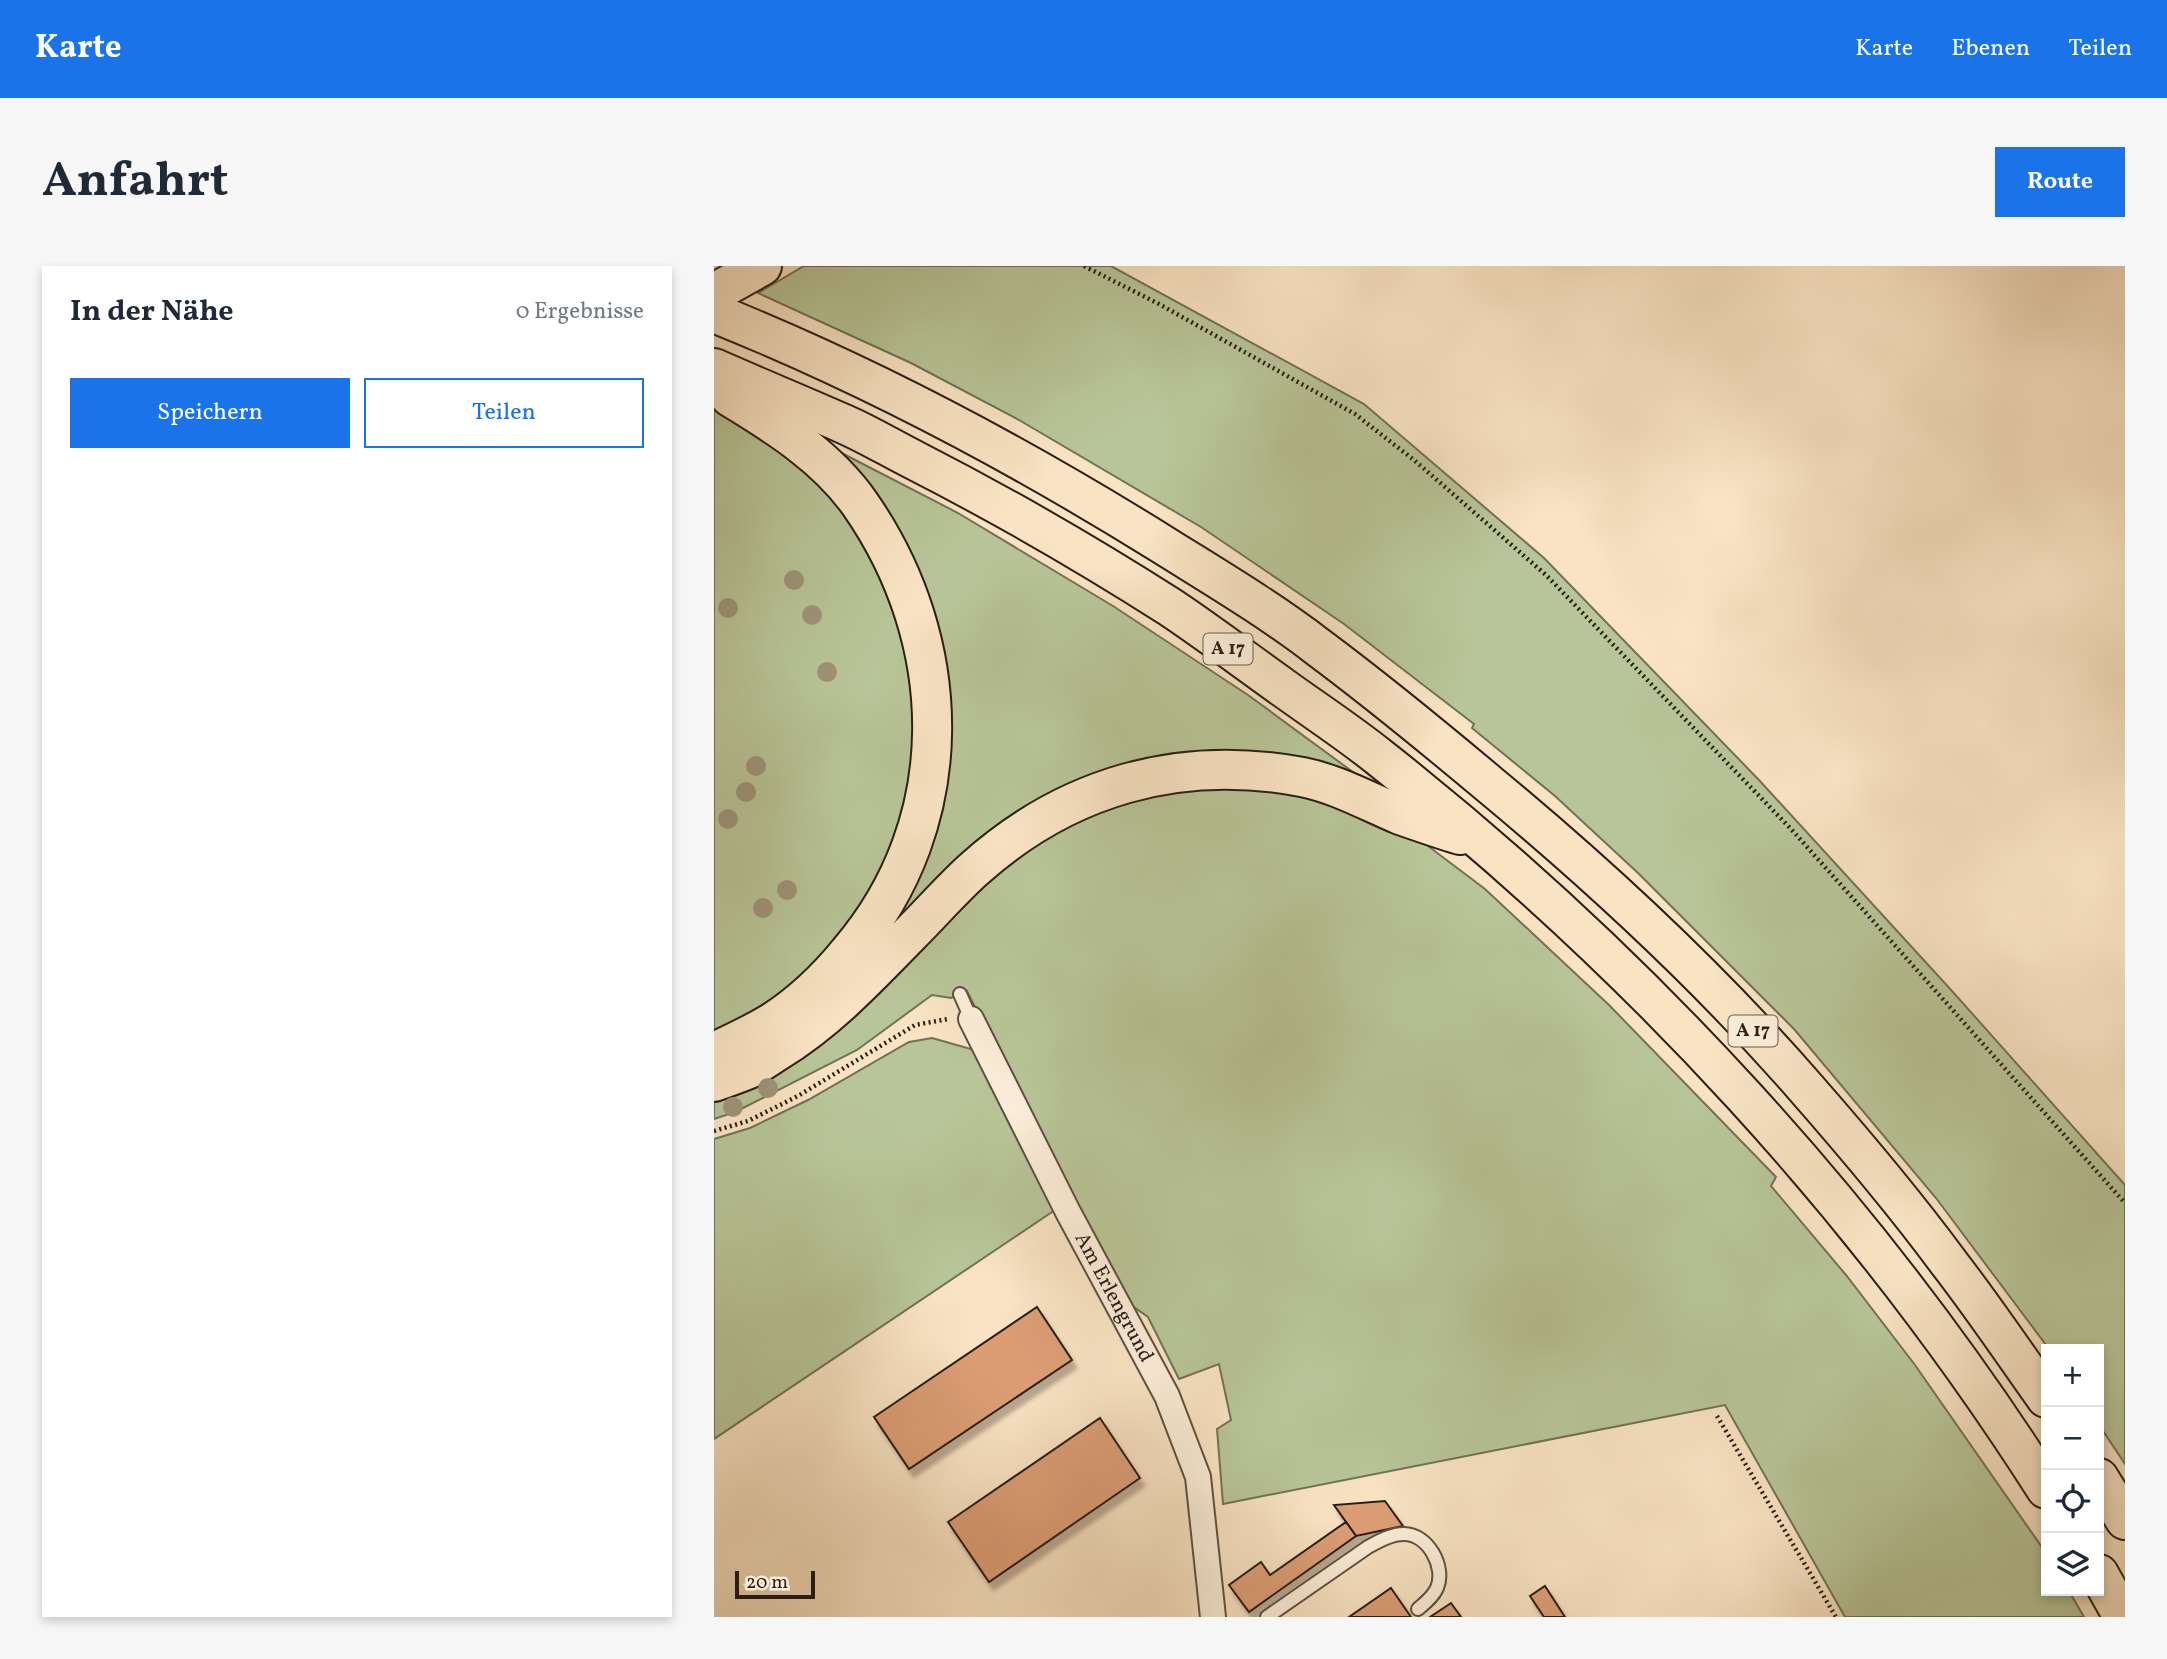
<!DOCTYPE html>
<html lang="de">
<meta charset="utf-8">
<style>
:root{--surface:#fff;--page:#f6f6f7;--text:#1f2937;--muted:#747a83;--line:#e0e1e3;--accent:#1a73e8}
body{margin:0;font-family:Vollkorn,serif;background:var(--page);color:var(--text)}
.controls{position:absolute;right:21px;bottom:21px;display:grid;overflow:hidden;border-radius:0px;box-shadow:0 4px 10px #0003}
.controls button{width:63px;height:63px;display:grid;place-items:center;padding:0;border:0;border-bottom:2px solid var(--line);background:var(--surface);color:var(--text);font:35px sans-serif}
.scale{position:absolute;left:21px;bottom:18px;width:80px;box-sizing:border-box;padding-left:7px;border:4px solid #291f16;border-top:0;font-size:19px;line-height:24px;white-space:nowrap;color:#291f16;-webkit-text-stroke:5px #fbedd8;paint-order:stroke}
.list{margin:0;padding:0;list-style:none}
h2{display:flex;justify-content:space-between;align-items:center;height:91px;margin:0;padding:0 28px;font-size:30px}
h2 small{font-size:23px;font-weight:400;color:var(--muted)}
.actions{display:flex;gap:14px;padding:21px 28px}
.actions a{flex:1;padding:16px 0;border:2px solid var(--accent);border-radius:0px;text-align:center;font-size:24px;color:var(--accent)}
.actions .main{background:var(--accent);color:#fff}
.icon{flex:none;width:38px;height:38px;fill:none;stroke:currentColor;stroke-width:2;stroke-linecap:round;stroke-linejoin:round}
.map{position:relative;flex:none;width:1411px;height:1351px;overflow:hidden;border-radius:0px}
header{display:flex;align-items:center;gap:42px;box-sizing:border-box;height:98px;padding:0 35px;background:var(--accent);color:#fff}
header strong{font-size:33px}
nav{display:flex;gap:38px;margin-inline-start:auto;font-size:24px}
.intro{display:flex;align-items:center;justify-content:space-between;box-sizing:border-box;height:168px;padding:0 42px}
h1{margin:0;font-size:49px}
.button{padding:18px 32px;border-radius:0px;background:var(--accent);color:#fff;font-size:24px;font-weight:700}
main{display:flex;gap:42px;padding:0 42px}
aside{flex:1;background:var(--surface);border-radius:0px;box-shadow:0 4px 10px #0003}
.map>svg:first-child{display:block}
</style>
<header>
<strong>Karte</strong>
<nav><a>Karte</a><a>Ebenen</a><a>Teilen</a></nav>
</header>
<div class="intro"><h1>Anfahrt</h1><a class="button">Route</a></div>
<main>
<aside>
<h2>In der Nähe<small>0 Ergebnisse</small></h2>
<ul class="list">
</ul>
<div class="actions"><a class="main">Speichern</a><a>Teilen</a></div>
</aside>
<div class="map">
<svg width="1411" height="1351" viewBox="0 0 1411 1351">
<defs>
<filter id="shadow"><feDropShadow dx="4.5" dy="8" stdDeviation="2" flood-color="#0004"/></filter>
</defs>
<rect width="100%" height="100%" fill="#f9e3c3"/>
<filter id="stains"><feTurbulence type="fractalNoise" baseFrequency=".00286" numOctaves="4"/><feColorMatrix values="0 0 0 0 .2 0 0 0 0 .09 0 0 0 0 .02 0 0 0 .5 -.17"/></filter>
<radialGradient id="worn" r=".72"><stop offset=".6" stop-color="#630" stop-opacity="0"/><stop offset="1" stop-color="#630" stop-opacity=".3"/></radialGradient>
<g fill="#b8c598" stroke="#707257" stroke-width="2">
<path d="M 90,0 L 397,0 L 650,138 L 830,292 L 1044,513 L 1238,725 L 1411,919 L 1411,1198 L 1385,1159 L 1385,1083 L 1335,1083 L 1222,932 L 1080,763 L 924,607 L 841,530 L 758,462 L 760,458 L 630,358 L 487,261 L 305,154 L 197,97 L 44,27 Z"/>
<path d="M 0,137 L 109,211 L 190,343 L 206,482 L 174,605 L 108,701 L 0,772 Z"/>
<path d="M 114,180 L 244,247 L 399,340 L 534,429 L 643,509 L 641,513 L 399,508 L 123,726 L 232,446 Z"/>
<path d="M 557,519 L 660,550 L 714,580 L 771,623 L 895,739 L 1062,911 L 1057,920 L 1132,1009 L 1201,1099 L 1332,1287 L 1332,1325 L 1355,1325 L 1370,1351 L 1131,1351 L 1011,1139 L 509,1238 L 503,1163 L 517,1154 L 505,1098 L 465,1113 L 434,1051 L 414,1037 L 357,934 L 253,725 L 237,732 L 218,729 L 143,784 L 21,846 L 0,853 L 0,833 L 268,613 L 379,542 L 452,521 Z"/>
<path d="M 218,772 L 264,785 L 344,942 L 0,1173 L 0,873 L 36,862 L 94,834 L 195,776 Z"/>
</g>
<g fill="#dc9d74" stroke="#291f16" stroke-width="2" filter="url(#shadow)">
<path d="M 323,1041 L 358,1094 L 195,1203 L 160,1151 Z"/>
<path d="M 386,1152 L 426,1212 L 275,1316 L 234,1256 Z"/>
<path d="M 671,1235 L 689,1260 L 642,1270 L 620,1239 Z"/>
<path d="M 632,1256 L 642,1270 L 535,1346 L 515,1319 L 547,1296 L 556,1309 Z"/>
<path d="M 831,1320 L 851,1351 L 830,1351 L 816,1330 Z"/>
<path d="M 677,1322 L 697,1351 L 635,1351 Z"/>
<path d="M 737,1337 L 747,1351 L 716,1351 Z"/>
</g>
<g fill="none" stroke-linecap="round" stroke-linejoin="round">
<defs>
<g id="lane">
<path d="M 246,728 L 257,753"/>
<path d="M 553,1351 L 654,1281 C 665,1275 677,1268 690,1268 C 714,1268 732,1301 723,1322 C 719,1331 711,1337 704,1343"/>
</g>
<g id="street">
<path id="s1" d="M 257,753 L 354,946 L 453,1130 L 484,1211 L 499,1351"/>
</g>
<path id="primary" d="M 0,27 L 48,0"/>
<g id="highway">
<path d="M 0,47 C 157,110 307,190 451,280 C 502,312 556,344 604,381 C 663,425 719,471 775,518 C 886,610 996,712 1091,821 C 1141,878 1190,936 1235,997 C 1269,1041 1300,1087 1332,1132"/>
<path d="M 0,102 C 43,121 87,139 130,158 C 155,169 178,183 202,195 C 288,239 373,288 456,341 C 495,367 533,396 571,423 C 603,446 635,467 665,491 C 925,696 1154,944 1332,1223"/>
<path d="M 0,786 C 19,777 39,768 57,757 C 87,738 113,713 135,686 C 246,556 242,376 146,238 C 114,192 64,160 16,131"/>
<path d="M 0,816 C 11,812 23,808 35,803 C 44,798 53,792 62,786 C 113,755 154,711 196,668 C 217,647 237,624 259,604 C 352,520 465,488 588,511 C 623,518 653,535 686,549 C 706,556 726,563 746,569"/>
<path d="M 1385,1212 L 1411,1254"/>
<path d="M 1385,1308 L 1409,1351"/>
</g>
</defs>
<use href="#lane" stroke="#5d5041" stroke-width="16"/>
<use href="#street" stroke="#5d5041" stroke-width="28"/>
<use href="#primary" stroke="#291f16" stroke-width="42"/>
<use href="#highway" stroke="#291f16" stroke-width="42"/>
<g stroke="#291f16" stroke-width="4.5" stroke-dasharray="2 3.5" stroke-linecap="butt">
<path d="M 370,0 L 445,38 L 641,148 L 700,194 L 832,309 L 1077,563 L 1411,937"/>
<path d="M 0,865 L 34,855 L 84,830 L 201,759 L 234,753"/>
<path d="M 1003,1150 L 1122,1351"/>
</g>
<use href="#lane" stroke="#fbedd8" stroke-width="12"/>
<use href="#street" stroke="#fbedd8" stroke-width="24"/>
<use href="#primary" stroke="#f9e3c3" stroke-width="38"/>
<use href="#highway" stroke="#f9e3c3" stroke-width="38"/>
</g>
<g fill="#9e9379">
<circle cx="80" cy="314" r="10"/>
<circle cx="14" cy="342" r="10"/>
<circle cx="98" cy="349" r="10"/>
<circle cx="113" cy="406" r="10"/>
<circle cx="42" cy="500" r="10"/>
<circle cx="32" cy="526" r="10"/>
<circle cx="14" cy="553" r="10"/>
<circle cx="73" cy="624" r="10"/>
<circle cx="49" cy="642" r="10"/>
<circle cx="54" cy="822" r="10"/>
<circle cx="19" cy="841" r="10"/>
</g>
<g text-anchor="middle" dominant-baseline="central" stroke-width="5" stroke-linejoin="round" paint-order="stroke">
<g fill="#fbedd8" stroke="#685d50" stroke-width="2">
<rect x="489.5" y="367.5" width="49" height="31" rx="5"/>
<rect x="1014.5" y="749.5" width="49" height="31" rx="5"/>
</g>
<g font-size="19" font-weight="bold" fill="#291f16">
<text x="514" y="383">A 17</text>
<text x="1039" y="765">A 17</text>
</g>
<g font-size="21" fill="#291f16" stroke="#fbedd8">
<text stroke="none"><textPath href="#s1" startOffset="313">Am Erlengrund</textPath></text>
</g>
</g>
<rect width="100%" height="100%" filter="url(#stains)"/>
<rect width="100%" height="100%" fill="url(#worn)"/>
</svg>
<div class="controls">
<button>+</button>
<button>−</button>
<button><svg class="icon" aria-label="locate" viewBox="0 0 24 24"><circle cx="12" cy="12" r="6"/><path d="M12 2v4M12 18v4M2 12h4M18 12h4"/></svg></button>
<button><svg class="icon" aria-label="layers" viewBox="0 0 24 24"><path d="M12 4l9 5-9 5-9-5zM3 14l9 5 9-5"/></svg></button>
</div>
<div class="scale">20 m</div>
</div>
</main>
